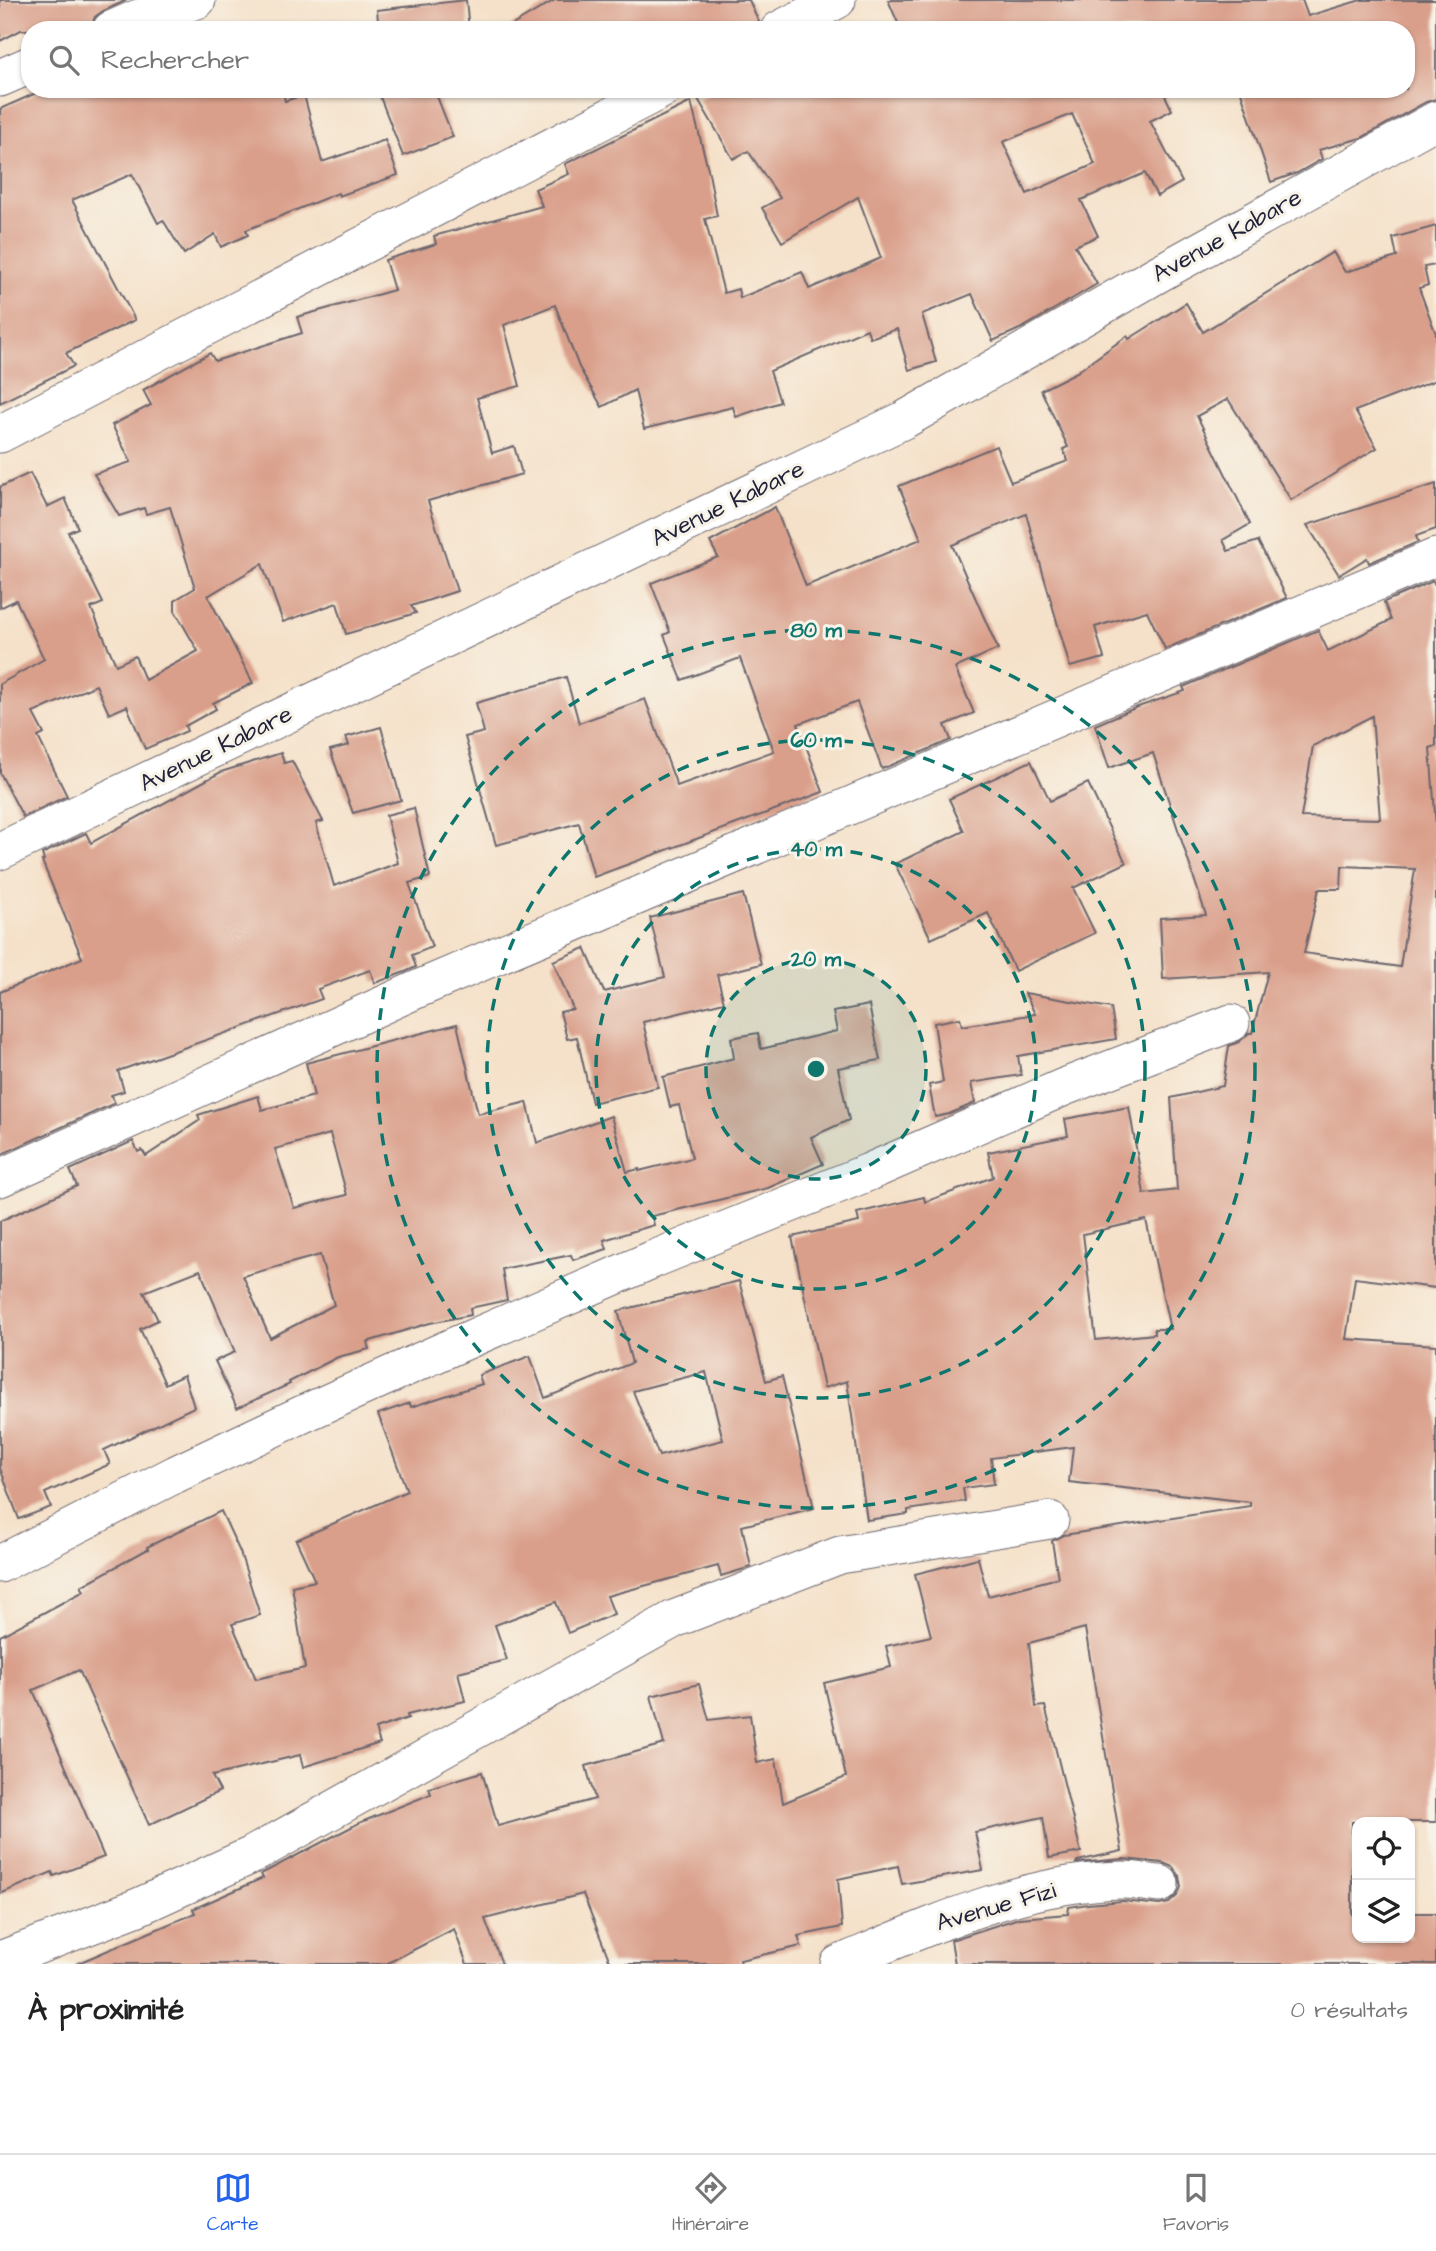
<!DOCTYPE html>
<html lang="fr">
<meta charset="utf-8">
<style>
:root{--surface:#fff;--page:#f2f2f2;--text:#222;--muted:#767676;--line:#e0e0e0;--accent:#2563eb}
body{margin:0;font-family:"Architects Daughter",sans-serif;background:var(--page);color:var(--text)}
.controls{position:absolute;right:21px;bottom:21px;display:grid;overflow:hidden;border-radius:14px;box-shadow:0 2px 5px #0004}
.controls button{width:63px;height:63px;display:grid;place-items:center;padding:0;border:0;border-bottom:2px solid var(--line);background:var(--surface);color:var(--text);font:35px sans-serif}
.list{margin:0;padding:0;list-style:none}
h2{display:flex;justify-content:space-between;align-items:center;height:91px;margin:0;padding:0 28px;font-size:30px}
h2 small{font-size:23px;font-weight:400;color:var(--muted)}
.icon{flex:none;width:38px;height:38px;fill:none;stroke:currentColor;stroke-width:2;stroke-linecap:round;stroke-linejoin:round}
.map{position:relative;flex:none;width:1436px;height:1964px;overflow:hidden}
.search{position:absolute;background:var(--surface);box-shadow:0 2px 5px #0004;left:21px;right:21px;top:21px;height:77px;display:flex;align-items:center;gap:18px;box-sizing:border-box;padding:0 24px;border-radius:28px;color:var(--muted);font-size:26px}
.sheet{height:189px;background:var(--surface)}
nav{display:flex;justify-content:space-around;align-items:center;box-sizing:border-box;height:98px;border-top:2px solid var(--line);background:var(--surface);font-size:19px;color:var(--muted)}
nav a{display:grid;justify-items:center;gap:4px}
nav .on{color:var(--accent)}
.map>svg:first-child{display:block}
</style>
<div class="map">
<svg width="1436" height="1964" viewBox="0 0 1436 1964">
<rect width="100%" height="100%" fill="#f7f3e8"/>
<filter id="ink" filterUnits="userSpaceOnUse"><feTurbulence type="fractalNoise" baseFrequency=".0143" numOctaves="2"/><feDisplacementMap in="SourceGraphic" scale="14" xChannelSelector="R" yChannelSelector="G"/><feConvolveMatrix kernelMatrix="1 2 1 2 8 2 1 2 1" color-interpolation-filters="sRGB"/></filter>
<filter id="wash" filterUnits="userSpaceOnUse"><feTurbulence type="fractalNoise" baseFrequency=".00686" numOctaves="4" result="noise"/><feDisplacementMap in="SourceGraphic" scale="28" xChannelSelector="R" yChannelSelector="G"/><feGaussianBlur stdDeviation="1.57" result="paint"/><feColorMatrix in="noise" values="0 0 0 0 0 0 0 0 0 0 0 0 0 0 0 0 0 1.4 0 .05"/><feComposite in="paint" operator="in"/></filter>
<g filter="url(#wash)">
<rect width="100%" height="100%" fill="#f5e1c9"/>
<g id="blocks">
<g fill="#d99f8a" fill-rule="evenodd">
<path d="M 0,0 L 125,0 L 125,1 L 103,11 L 95,17 L 90,30 L 21,30 L 0,41 Z"/>
<path d="M 466,0 L 469,30 L 379,30 L 377,10 Z"/>
<path d="M 555,0 L 749,0 L 760,24 L 758,30 L 504,30 Z"/>
<path d="M 888,0 L 1302,0 L 1308,16 L 1361,0 L 1436,0 L 1436,99 L 1426,102 L 1361,138 L 1319,150 L 1322,159 L 1297,173 L 1271,182 L 1240,89 L 1406,89 L 1406,30 L 901,30 Z"/>
<path d="M 45,89 L 282,89 L 285,101 L 304,95 L 322,162 L 385,140 L 398,175 L 339,196 L 338,193 L 246,230 L 248,235 L 221,247 L 215,234 L 184,254 L 163,220 L 158,223 L 132,174 L 72,200 L 135,320 L 66,353 L 74,366 L 0,403 L 0,109 Z"/>
<path d="M 377,89 L 434,89 L 453,137 L 403,156 Z"/>
<path d="M 719,89 L 1162,89 L 1172,110 L 1150,121 L 1182,182 L 1157,196 L 1145,173 L 1081,200 L 1098,236 L 1075,246 L 1097,284 L 1024,327 L 993,341 L 972,294 L 922,314 L 936,362 L 909,370 L 897,329 L 870,338 L 867,329 L 770,371 L 780,402 L 736,417 L 733,407 L 644,429 L 635,390 L 602,407 L 579,367 L 555,305 L 504,325 L 520,386 L 477,398 L 492,453 L 514,446 L 522,474 L 428,501 L 457,591 L 411,606 L 416,613 L 346,634 L 337,603 L 283,622 L 262,564 L 208,596 L 253,683 L 213,703 L 216,709 L 185,726 L 187,731 L 145,749 L 127,706 L 109,714 L 96,685 L 33,713 L 44,734 L 38,737 L 67,796 L 23,817 L 0,773 L 0,684 L 44,659 L 16,600 L 0,608 L 0,487 L 30,473 L 47,507 L 65,498 L 78,528 L 68,532 L 103,603 L 91,608 L 116,665 L 135,656 L 145,680 L 198,651 L 175,611 L 175,600 L 195,588 L 170,507 L 146,514 L 144,508 L 119,516 L 94,474 L 131,462 L 112,425 L 151,405 L 143,390 L 210,353 L 215,361 L 302,333 L 297,317 L 394,290 L 385,260 L 436,244 L 434,236 L 542,206 L 535,189 L 569,174 L 565,164 L 691,102 L 709,173 L 717,216 L 705,219 L 724,293 L 738,289 L 740,298 L 802,272 L 809,289 L 881,258 L 858,197 L 782,242 L 762,208 L 780,198 L 748,151 L 733,159 L 698,99 ZM 1072,114 L 1095,164 L 1027,194 L 1003,142 Z"/>
<path d="M 1436,226 L 1436,265 L 1424,267 L 1428,285 L 1419,288 L 1436,334 L 1436,380 L 1355,411 L 1377,448 L 1291,500 L 1228,399 L 1197,416 L 1250,524 L 1223,540 L 1228,551 L 1258,541 L 1287,598 L 1165,649 L 1147,611 L 1095,627 L 1104,658 L 1070,667 L 1026,514 L 952,545 L 998,649 L 955,668 L 974,713 L 945,725 L 951,740 L 882,769 L 857,702 L 798,724 L 823,792 L 594,877 L 579,823 L 496,845 L 465,737 L 484,732 L 476,703 L 566,677 L 579,723 L 645,699 L 677,786 L 774,751 L 740,658 L 682,680 L 664,635 L 670,632 L 651,583 L 718,557 L 710,542 L 775,507 L 806,586 L 921,539 L 899,486 L 996,446 L 1011,482 L 1068,461 L 1063,449 L 1068,447 L 1041,390 L 1077,372 L 1127,336 L 1129,339 L 1186,303 L 1203,332 L 1333,252 L 1345,272 L 1397,257 L 1393,238 Z"/>
<path d="M 1436,484 L 1436,529 L 1416,536 L 1418,542 L 1369,563 L 1367,558 L 1339,575 L 1307,525 Z"/>
<path d="M 1433,581 L 1436,588 L 1436,746 L 1430,748 L 1436,826 L 1436,1288 L 1355,1278 L 1346,1339 L 1436,1345 L 1436,1822 L 1352,1822 L 1352,1914 L 1357,1914 L 1357,1938 L 1410,1938 L 1410,1913 L 1436,1913 L 1436,1964 L 955,1964 L 951,1940 L 1019,1918 L 1068,1914 L 1069,1907 L 1088,1904 L 1123,1901 L 1159,1905 L 1169,1903 L 1177,1896 L 1181,1887 L 1179,1876 L 1173,1867 L 1163,1863 L 1124,1859 L 1076,1863 L 1077,1861 L 1122,1851 L 1085,1628 L 1029,1643 L 1036,1707 L 1045,1706 L 1081,1852 L 1049,1858 L 1043,1817 L 975,1832 L 983,1870 L 902,1884 L 898,1866 L 838,1879 L 842,1927 L 798,1936 L 801,1946 L 740,1960 L 741,1964 L 611,1964 L 583,1894 L 485,1919 L 502,1964 L 467,1964 L 454,1929 L 386,1964 L 76,1964 L 195,1913 L 193,1909 L 263,1878 L 261,1874 L 359,1823 L 431,1794 L 429,1788 L 482,1772 L 498,1826 L 595,1799 L 586,1766 L 664,1744 L 651,1696 L 699,1684 L 709,1720 L 750,1715 L 757,1763 L 776,1759 L 783,1803 L 846,1777 L 824,1683 L 891,1667 L 886,1646 L 931,1636 L 915,1574 L 978,1558 L 988,1596 L 1058,1578 L 1052,1541 L 1064,1535 L 1250,1506 L 1250,1502 L 1069,1482 L 1073,1447 L 991,1458 L 994,1484 L 963,1488 L 965,1501 L 908,1510 L 908,1514 L 867,1520 L 847,1381 L 824,1388 L 792,1237 L 859,1222 L 857,1213 L 924,1197 L 925,1202 L 993,1177 L 988,1152 L 1068,1136 L 1065,1119 L 1129,1107 L 1144,1194 L 1177,1190 L 1171,1098 L 1223,1086 L 1229,1046 L 1239,1042 L 1249,1033 L 1252,1033 L 1268,972 L 1163,979 L 1160,918 L 1206,915 L 1153,753 L 1109,768 L 1095,725 L 1135,708 L 1185,691 L 1183,687 L 1318,630 L 1328,651 L 1391,620 L 1384,602 ZM 1372,716 L 1380,819 L 1301,817 L 1313,746 ZM 1342,866 L 1415,869 L 1400,967 L 1304,953 L 1319,889 L 1341,889 ZM 1146,1220 L 1170,1329 L 1154,1329 L 1154,1334 L 1096,1340 L 1083,1234 Z"/>
<path d="M 381,727 L 401,800 L 353,813 L 330,750 L 349,745 L 346,737 Z"/>
<path d="M 281,753 L 284,763 L 292,761 L 323,821 L 316,823 L 334,886 L 398,863 L 386,815 L 414,808 L 430,877 L 409,883 L 432,947 L 412,955 L 416,967 L 405,972 L 375,983 L 370,970 L 318,989 L 322,999 L 118,1071 L 124,1091 L 111,1095 L 115,1103 L 0,1155 L 0,992 L 82,958 L 42,861 L 44,860 L 42,854 L 86,833 L 91,843 L 221,772 Z"/>
<path d="M 1031,761 L 1050,801 L 1088,783 L 1126,863 L 1073,888 L 1095,933 L 1015,971 L 988,913 L 931,939 L 895,864 L 964,831 L 949,799 Z"/>
<path d="M 743,894 L 761,964 L 717,975 L 724,1002 L 643,1022 L 658,1087 L 592,1103 L 577,1037 L 567,1039 L 560,1012 L 573,1009 L 553,961 L 585,948 L 604,992 L 665,977 L 650,918 Z"/>
<path d="M 1025,993 L 1111,1008 L 1116,1039 L 1018,1056 L 1021,1075 L 971,1083 L 975,1103 L 949,1114 L 935,1117 L 929,1085 L 943,1082 L 934,1023 L 960,1018 L 962,1026 L 1035,1014 Z"/>
<path d="M 869,1005 L 880,1060 L 838,1068 L 849,1120 L 811,1137 L 823,1164 L 768,1188 L 652,1216 L 654,1225 L 604,1240 L 607,1249 L 573,1260 L 571,1255 L 502,1269 L 507,1300 L 470,1308 L 471,1315 L 430,1323 L 367,1342 L 369,1349 L 338,1357 L 289,1382 L 290,1384 L 237,1408 L 215,1361 L 235,1352 L 200,1270 L 144,1292 L 158,1320 L 140,1329 L 165,1384 L 184,1375 L 194,1407 L 104,1450 L 110,1464 L 45,1493 L 51,1507 L 19,1519 L 0,1468 L 0,1221 L 77,1186 L 70,1170 L 133,1141 L 138,1152 L 142,1150 L 146,1156 L 200,1120 L 198,1115 L 258,1096 L 262,1110 L 314,1096 L 306,1063 L 457,1024 L 478,1114 L 527,1102 L 537,1143 L 611,1116 L 627,1172 L 639,1169 L 639,1171 L 692,1158 L 679,1105 L 670,1107 L 663,1077 L 734,1058 L 731,1038 L 758,1033 L 761,1049 L 837,1031 L 833,1012 ZM 330,1134 L 347,1195 L 294,1208 L 275,1149 ZM 320,1255 L 334,1305 L 270,1338 L 243,1276 Z"/>
<path d="M 739,1281 L 766,1381 L 782,1376 L 814,1508 L 742,1526 L 751,1567 L 721,1576 L 718,1566 L 607,1596 L 614,1614 L 568,1633 L 556,1602 L 495,1625 L 507,1660 L 458,1672 L 465,1701 L 407,1715 L 408,1718 L 375,1729 L 380,1743 L 303,1767 L 300,1755 L 212,1776 L 220,1791 L 149,1825 L 79,1670 L 33,1690 L 104,1857 L 54,1876 L 52,1872 L 0,1894 L 0,1636 L 84,1591 L 81,1586 L 148,1549 L 147,1547 L 221,1511 L 240,1552 L 260,1615 L 232,1624 L 256,1679 L 305,1668 L 292,1586 L 315,1581 L 296,1540 L 407,1491 L 378,1414 L 410,1403 L 411,1407 L 482,1384 L 479,1375 L 530,1356 L 545,1398 L 632,1363 L 618,1311 ZM 706,1372 L 723,1440 L 659,1456 L 633,1391 Z"/>
</g>
</g>
</g>
<g filter="url(#ink)">
<use href="#blocks" fill-opacity="0" stroke="#6c656d" stroke-width="2"/>
<g fill="none" stroke-linecap="round" stroke-linejoin="round">
<defs>
<g id="minor">
<path d="M 111,30 L 136,19 L 197,0"/>
<path d="M 779,30 L 837,0"/>
<path d="M 0,78 L 30,65"/>
<path d="M 0,434 L 663,89"/>
<path d="M 0,851 L 904,420 L 1156,275 L 1436,120"/>
<path d="M 0,1178 L 418,989 L 1436,557"/>
<path d="M 0,1564 L 176,1474 L 303,1414 L 454,1346 L 654,1259 L 869,1172 L 1064,1087 L 1231,1023"/>
<path d="M 0,1960 L 138,1907 L 252,1855 L 674,1619 L 840,1555 L 1050,1520"/>
<path d="M 839,1964 C 930,1926 1023,1882 1123,1880 C 1135,1880 1148,1883 1160,1884"/>
</g>
</defs>
<use href="#minor" stroke="#6c656d" stroke-width="39"/>
<use href="#minor" stroke="#fff" stroke-width="37"/>
</g>
</g>
<circle cx="816" cy="1069" r="110" fill="#0f766e" fill-opacity=".12"/>
<g fill="none" stroke="#0f766e" stroke-width="3.5" stroke-dasharray="12 9">
<circle cx="816" cy="1069" r="110"/>
<circle cx="816" cy="1069" r="220"/>
<circle cx="816" cy="1069" r="329"/>
<circle cx="816" cy="1069" r="439"/>
</g>
<g text-anchor="middle" dominant-baseline="central" stroke-width="6" stroke-linejoin="round" paint-order="stroke">
<g font-size="24" fill="#22223b" stroke="#f7f3e8">
<text transform="translate(1227 236) rotate(-29)">Avenue Kabare</text>
<text transform="translate(728 504) rotate(-26)">Avenue Kabare</text>
<text transform="translate(216 749) rotate(-26)">Avenue Kabare</text>
<text transform="translate(996 1907) rotate(-16)">Avenue Fizi</text>
</g>
</g>
<circle cx="816" cy="1069" r="10" fill="#0f766e" stroke="#f7f3e8" stroke-width="3.5"/>
<g font-size="21" text-anchor="middle" font-weight="bold" fill="#0f766e" stroke="#f7f3e8" stroke-width="6" stroke-linejoin="round" paint-order="stroke">
<text x="816" y="637">80 m</text>
<text x="816" y="747">60 m</text>
<text x="816" y="856">40 m</text>
<text x="816" y="966">20 m</text>
</g>
</svg>
<div class="controls">
<button><svg class="icon" aria-label="locate" viewBox="0 0 24 24"><circle cx="12" cy="12" r="6"/><path d="M12 2v4M12 18v4M2 12h4M18 12h4"/></svg></button>
<button><svg class="icon" aria-label="layers" viewBox="0 0 24 24"><path d="M12 4l9 5-9 5-9-5zM3 14l9 5 9-5"/></svg></button>
</div>
<div class="search"><svg class="icon" aria-label="search" viewBox="0 0 24 24"><circle cx="10" cy="10" r="6"/><path d="M15 15l6 6"/></svg>Rechercher</div>
</div>
<section class="sheet">
<h2>À proximité<small>0 résultats</small></h2>
<ul class="list">
</ul>
</section>
<nav>
<a class="on"><svg class="icon" aria-label="map" viewBox="0 0 24 24"><path d="M3 6l6-2 6 2 6-2v14l-6 2-6-2-6 2zM9 4v14M15 6v14"/></svg>Carte</a>
<a><svg class="icon" aria-label="directions" viewBox="0 0 24 24"><path d="M12 3l9 9-9 9-9-9zM9 14v-3h6M13 9l2 2-2 2"/></svg>Itinéraire</a>
<a><svg class="icon" aria-label="saved" viewBox="0 0 24 24"><path d="M7 4h10v16l-5-4-5 4z"/></svg>Favoris</a>
</nav>
